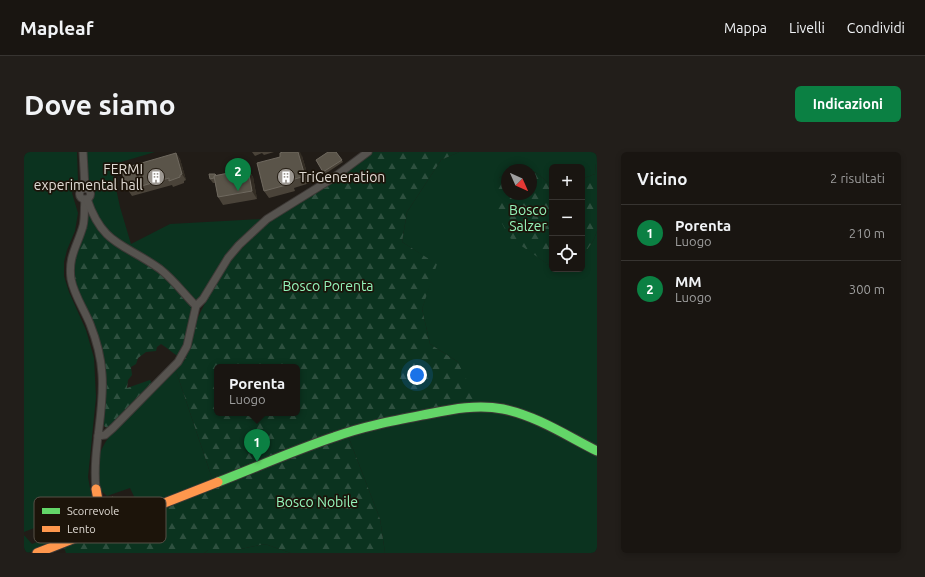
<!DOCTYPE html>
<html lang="it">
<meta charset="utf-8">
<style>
:root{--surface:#191511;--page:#221e1a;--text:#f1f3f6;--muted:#9f9f9f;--line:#373431;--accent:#0b8043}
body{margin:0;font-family:Ubuntu,sans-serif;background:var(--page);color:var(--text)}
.controls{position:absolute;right:12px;top:12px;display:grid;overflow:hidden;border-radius:6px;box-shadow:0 2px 6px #0003}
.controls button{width:36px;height:36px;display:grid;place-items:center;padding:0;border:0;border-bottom:1px solid var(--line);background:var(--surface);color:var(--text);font:20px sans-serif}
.compass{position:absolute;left:477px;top:12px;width:36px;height:36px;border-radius:50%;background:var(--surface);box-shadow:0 2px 6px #0003;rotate:135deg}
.you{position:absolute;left:393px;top:223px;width:14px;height:14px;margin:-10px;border:3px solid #fff;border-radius:50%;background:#1a73e8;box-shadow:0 0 0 6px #1a73e833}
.badge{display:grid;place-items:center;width:26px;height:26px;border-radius:50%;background:var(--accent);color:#fff;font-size:13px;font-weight:700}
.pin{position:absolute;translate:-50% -33px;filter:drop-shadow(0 1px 2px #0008)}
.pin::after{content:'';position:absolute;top:21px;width:14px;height:12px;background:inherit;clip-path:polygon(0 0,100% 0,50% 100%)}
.popup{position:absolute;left:190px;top:212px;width:86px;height:52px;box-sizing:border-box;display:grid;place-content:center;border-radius:6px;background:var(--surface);filter:drop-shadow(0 1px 3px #0005);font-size:13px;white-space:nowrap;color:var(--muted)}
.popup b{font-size:15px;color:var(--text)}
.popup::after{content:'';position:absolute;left:50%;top:100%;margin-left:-8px;border:8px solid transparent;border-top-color:var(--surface)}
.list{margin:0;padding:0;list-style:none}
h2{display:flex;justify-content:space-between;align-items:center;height:52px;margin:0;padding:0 16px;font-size:17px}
h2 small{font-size:13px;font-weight:400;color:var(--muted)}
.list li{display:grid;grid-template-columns:26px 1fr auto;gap:12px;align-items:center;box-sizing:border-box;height:56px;padding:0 16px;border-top:1px solid var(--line)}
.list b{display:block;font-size:15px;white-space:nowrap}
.list p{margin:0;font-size:13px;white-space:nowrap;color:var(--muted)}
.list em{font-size:13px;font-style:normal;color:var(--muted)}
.icon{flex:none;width:22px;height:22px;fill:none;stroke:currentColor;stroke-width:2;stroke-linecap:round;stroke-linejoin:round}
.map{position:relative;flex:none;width:573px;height:401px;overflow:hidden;border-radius:6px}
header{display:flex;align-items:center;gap:24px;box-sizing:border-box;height:56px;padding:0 20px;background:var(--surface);border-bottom:1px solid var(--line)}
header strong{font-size:19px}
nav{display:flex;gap:22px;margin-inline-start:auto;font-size:14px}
.intro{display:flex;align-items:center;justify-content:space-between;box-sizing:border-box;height:96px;padding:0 24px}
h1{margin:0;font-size:28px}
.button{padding:10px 18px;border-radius:6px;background:var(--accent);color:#fff;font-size:14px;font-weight:700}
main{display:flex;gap:24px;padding:0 24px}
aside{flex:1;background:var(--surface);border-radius:6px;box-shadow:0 2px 6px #0003}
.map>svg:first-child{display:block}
</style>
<header>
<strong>Mapleaf</strong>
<nav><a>Mappa</a><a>Livelli</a><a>Condividi</a></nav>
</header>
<div class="intro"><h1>Dove siamo</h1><a class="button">Indicazioni</a></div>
<main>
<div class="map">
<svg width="573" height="401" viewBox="0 0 573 401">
<defs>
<pattern id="forest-firs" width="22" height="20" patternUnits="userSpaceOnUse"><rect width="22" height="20" fill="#0b331f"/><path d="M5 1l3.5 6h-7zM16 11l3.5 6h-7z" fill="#2e503f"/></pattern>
</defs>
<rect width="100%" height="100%" fill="#211c17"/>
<g fill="#0b331f">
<path d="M 0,0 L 53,0 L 54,29 L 48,41 L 54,61 L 51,79 L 43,98 L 40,110 L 40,124 L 45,140 L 62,178 L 70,206 L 72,245 L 64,325 L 69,353 L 0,380 Z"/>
<path d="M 62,0 L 131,0 L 87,13 L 96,55 L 107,92 L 146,72 L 238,67 L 217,87 L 175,149 L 172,149 L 82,79 L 67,51 L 71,40 C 62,28 63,15 62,0 Z"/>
<path d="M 435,0 L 573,0 L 571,22 L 558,27 L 558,15 L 528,15 L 528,34 L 514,22 L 507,18 L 494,15 L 488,18 L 483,18 L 483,21 L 475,26 L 486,85 L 528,115 L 528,117 L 558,117 L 558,105 L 569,89 L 573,79 L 573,294 L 508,262 L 449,252 L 434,210 L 406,192 L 398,157 L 412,112 L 378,90 L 383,60 L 417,8 Z"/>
<path d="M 151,216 L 189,329 L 116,357 L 106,336 L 83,344 L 74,336 C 73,308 72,302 90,278 Z"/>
<path d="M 466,259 L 502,268 L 573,303 L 573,401 L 361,401 L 356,367 L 324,284 L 430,260 Z"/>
<path d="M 70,363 L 73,364 L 73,373 L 72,374 L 4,401 L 0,401 L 0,383 L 8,392 L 71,368 Z"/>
<path d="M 241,392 L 267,401 L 180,401 L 184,398 L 212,398 Z"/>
</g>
<g fill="url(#forest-firs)" fill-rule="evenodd">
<path d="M 349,0 L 435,0 L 417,8 L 383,60 L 378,90 L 413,112 L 398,157 L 406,192 L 434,210 L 452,247 L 449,252 L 409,258 L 189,329 L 151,216 L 157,209 L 160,209 L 163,203 L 162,201 L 167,189 L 172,169 L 198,118 L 219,95 L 239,74 ZM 193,215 L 273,215 L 273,261 L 193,261 Z"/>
<path d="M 573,0 L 573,79 L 569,89 L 558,105 L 558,27 L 571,22 Z"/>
<path d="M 507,19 L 514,22 L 528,34 L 528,115 L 486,86 L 475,66 L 472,43 L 475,26 L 483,21 L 483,42 L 507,42 Z"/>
<path d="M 64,55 L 72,73 L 122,111 L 138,121 L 167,153 C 173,166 161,192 155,205 C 148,201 144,196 137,192 L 133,195 L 132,199 L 122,200 L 114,206 L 112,212 L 107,215 L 108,223 L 104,228 L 103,236 L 126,228 L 128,231 L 123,238 L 85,276 L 81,275 L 78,270 L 80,215 L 51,132 L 49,114 Z"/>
<path d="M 324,284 L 356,367 L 361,401 L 267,401 L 241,392 L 212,398 L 184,398 L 180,401 L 42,401 L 40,395 L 102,371 L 133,360 L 181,339 Z"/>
</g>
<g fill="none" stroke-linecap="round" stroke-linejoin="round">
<defs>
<g id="street">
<path d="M 59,0 L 61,36"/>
<circle cx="61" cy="42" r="5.5"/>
<path d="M 61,47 C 60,56 61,66 59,74 C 53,95 44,104 47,127 C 50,143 60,157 66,172 C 72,187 77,205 78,222 C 81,260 68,298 72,337"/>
<path d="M 63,47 C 79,94 100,91 136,117 C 150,128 160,142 172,154"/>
<path d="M 74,284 L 81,283 L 89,276 L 154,210 L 163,194 L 172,154 L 179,147 L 204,106 L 215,93 L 243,67 L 309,26 L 344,0"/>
</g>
<path id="fast" d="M 194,330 C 233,315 271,298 310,285 C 340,274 373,268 404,262 C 429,257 454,252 479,257 C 513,264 543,284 573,299"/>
<g id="slow">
<path d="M 72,337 L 79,376"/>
<path d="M 13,401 L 194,330"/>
</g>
</defs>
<use href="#street" stroke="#3d3936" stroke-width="9"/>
<use href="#fast" stroke="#3d3936" stroke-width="11"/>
<use href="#slow" stroke="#3d3936" stroke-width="11"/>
<use href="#street" stroke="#56534f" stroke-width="7"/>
<use href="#fast" stroke="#63d668" stroke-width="9"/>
<use href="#slow" stroke="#ff974d" stroke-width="9"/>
</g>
<g fill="#4a4339">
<path d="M 228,0 L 250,0 L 240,3 L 238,1 L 231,4 Z"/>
<path d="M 312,0 L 319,10 L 301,22 L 292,8 Z"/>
<path d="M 152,1 L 156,7 L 162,28 L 160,29 L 160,31 L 149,35 L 148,33 L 108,44 L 104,38 Z"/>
<path d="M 278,4 L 286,31 L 270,36 L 271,39 L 245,46 L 240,39 Z"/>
<path d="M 224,17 L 229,25 L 233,47 L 199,53 L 194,45 L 191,31 L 189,31 L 186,27 L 191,22 L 192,23 Z"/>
<path d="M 89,345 L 95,358 L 90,360 L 89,358 Z"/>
</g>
<g fill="#332d24">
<path d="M 274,0 L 276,0 L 278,4 L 286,31 L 281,24 Z"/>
<path d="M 152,1 L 156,7 L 162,28 L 158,22 Z"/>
<path d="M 224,17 L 229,25 L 233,47 L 228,39 Z"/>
</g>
<g fill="#5a5449" stroke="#6f695f">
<path d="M 259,0 L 274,0 L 281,24 L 264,29 L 266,32 L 240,39 L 233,11 L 256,5 L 256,1 Z"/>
<path d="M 304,0 L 312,0 L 318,8 L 299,20 L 292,8 Z"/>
<path d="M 152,1 L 158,22 L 156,23 L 156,25 L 145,29 L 145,26 L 104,38 L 97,17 Z"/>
<path d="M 224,17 L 228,39 L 194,45 L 190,24 Z"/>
<path d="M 185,22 L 191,22 L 192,23 L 190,24 L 190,26 L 186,27 Z"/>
<path d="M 89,345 L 94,356 L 89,358 L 84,347 Z"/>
</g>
<defs>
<symbol id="building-disc" viewBox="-11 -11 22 22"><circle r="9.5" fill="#9d9892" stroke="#1c140a"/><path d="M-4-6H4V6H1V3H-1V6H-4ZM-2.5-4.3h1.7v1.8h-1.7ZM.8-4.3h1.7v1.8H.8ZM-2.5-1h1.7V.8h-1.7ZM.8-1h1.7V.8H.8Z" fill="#fff"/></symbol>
</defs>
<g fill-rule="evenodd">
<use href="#building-disc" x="122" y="15" width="20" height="20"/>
<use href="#building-disc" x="252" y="15" width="20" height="20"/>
</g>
<g text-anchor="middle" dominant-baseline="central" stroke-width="3.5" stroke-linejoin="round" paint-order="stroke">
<g font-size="14" fill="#e0dbd4" stroke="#1c140a" text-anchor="end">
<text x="119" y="17">FERMI<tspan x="119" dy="16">experimental hall</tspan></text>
<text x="275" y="25" text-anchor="start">TriGeneration</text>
</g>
<g font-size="14" fill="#94f4ba" stroke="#1c140a">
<text x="504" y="58">Bosco<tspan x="504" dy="16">Salzer</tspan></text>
<text x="304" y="134">Bosco Porenta</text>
<text x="293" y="350">Bosco Nobile</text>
</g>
</g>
<rect x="10" y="345" width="132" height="46" rx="6" fill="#1c140a" stroke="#575047" stroke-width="1"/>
<rect x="18" y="356" width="18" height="6" fill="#63d668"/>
<rect x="18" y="374" width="18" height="6" fill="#ff974d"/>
<g font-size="11" fill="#e0dbd4">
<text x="43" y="363">Scorrevole</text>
<text x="43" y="381">Lento</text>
</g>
</svg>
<div class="controls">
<button>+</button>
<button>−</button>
<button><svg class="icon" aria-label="locate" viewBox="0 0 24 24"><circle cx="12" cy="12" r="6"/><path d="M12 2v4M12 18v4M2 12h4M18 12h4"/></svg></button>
</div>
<svg class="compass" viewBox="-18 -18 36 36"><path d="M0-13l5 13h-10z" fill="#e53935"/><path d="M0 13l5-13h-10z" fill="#9f9f9f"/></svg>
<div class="you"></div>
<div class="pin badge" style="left:233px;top:310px">1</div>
<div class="popup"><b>Porenta</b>Luogo</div>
<div class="pin badge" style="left:214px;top:39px">2</div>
</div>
<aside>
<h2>Vicino<small>2 risultati</small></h2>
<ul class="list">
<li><span class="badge">1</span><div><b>Porenta</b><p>Luogo</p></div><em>210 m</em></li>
<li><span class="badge">2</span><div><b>MM</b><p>Luogo</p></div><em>300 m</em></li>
</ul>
</aside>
</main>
